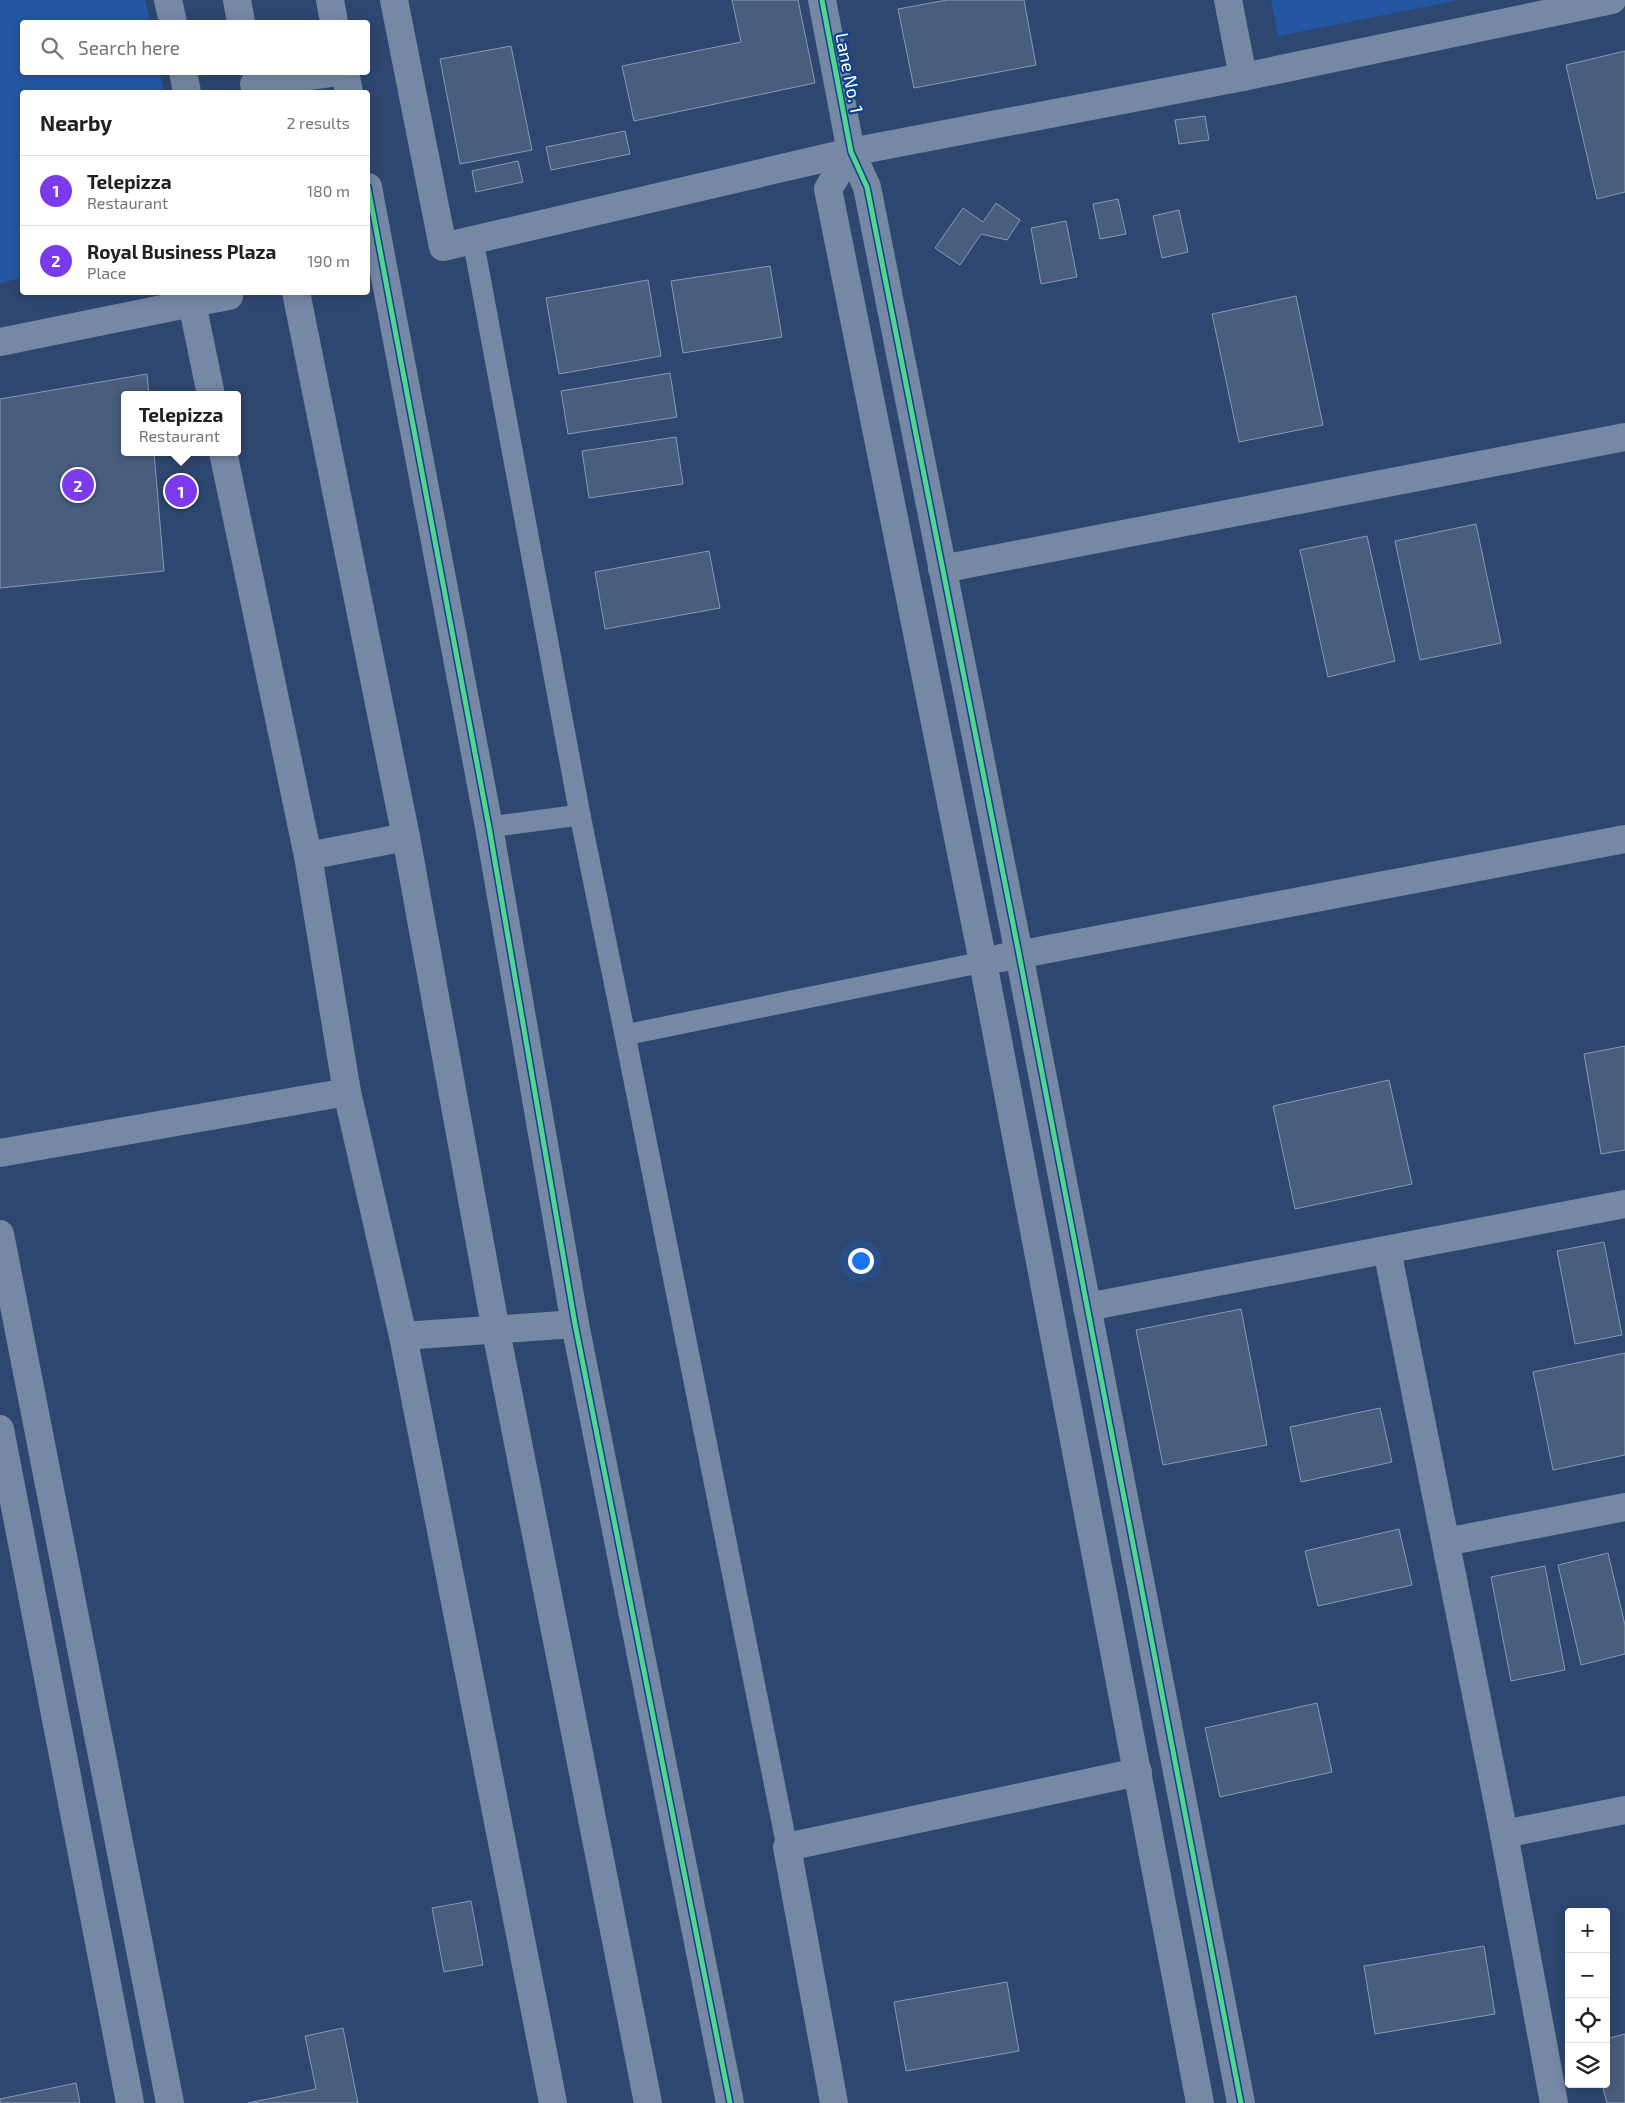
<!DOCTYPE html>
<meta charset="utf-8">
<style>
:root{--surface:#fff;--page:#f2f2f2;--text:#202124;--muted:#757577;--line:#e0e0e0;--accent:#7c3aed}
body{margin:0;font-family:"Exo 2",sans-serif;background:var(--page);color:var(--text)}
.controls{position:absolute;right:15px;bottom:15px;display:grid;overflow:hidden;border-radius:5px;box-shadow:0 2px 12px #0003}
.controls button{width:45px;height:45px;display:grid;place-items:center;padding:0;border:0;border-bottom:1px solid var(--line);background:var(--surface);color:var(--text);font:25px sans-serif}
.you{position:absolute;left:860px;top:1260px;width:18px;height:18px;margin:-12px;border:4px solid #fff;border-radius:50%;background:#1a73e8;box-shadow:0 0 0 8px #1a73e833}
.badge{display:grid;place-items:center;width:32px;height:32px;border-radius:50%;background:var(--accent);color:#fff;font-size:16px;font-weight:700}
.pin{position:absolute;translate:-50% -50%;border:2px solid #fff;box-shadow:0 1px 5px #0006}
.popup{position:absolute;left:121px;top:391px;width:120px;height:65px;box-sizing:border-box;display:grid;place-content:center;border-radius:5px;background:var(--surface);filter:drop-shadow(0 1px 4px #0005);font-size:16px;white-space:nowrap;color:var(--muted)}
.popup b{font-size:19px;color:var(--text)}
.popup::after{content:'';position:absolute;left:50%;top:100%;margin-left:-10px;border:10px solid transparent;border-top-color:var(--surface)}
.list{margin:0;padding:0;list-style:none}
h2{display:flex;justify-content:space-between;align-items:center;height:65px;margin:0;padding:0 20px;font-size:21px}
h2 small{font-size:16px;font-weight:400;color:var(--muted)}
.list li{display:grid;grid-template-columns:32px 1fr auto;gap:15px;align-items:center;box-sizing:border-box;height:70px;padding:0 20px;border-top:1px solid var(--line)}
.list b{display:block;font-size:19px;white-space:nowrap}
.list p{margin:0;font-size:16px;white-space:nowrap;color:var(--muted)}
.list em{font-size:16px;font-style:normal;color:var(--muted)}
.icon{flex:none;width:28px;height:28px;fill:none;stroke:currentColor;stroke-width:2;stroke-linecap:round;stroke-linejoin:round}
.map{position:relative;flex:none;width:1625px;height:2103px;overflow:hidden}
.search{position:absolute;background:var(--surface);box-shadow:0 2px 12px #0003;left:20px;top:20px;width:350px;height:55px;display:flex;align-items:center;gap:12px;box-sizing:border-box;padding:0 18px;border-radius:5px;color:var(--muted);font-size:19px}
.panel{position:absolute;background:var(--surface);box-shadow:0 2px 12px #0003;left:20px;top:90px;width:350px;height:205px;border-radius:5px}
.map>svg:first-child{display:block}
</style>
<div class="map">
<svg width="1625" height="2103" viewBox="0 0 1625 2103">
<rect width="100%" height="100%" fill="#2e4770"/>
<g fill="#2457a3">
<path d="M 0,0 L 145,0 L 150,22 L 22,22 L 22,72 L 160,73 L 164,92 L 22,92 L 22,278 L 0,283 Z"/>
<path d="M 1271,0 L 1459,0 L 1278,36 Z"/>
</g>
<g fill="#485e7e" stroke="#8999b3">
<path d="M 732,0 L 798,0 L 815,83 L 634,121 L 622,66 L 741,42 Z"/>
<path d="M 947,0 L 1024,0 L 1036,65 L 914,88 L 898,9 Z"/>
<path d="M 511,46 L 532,150 L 460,164 L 440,59 Z"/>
<path d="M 1625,51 L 1625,192 L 1597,199 L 1566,65 Z"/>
<path d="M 1205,116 L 1209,140 L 1179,144 L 1175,120 Z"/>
<path d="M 625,131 L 630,154 L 551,170 L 546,147 Z"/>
<path d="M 518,161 L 523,182 L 476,192 L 472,171 Z"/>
<path d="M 1118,199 L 1126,234 L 1100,239 L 1093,204 Z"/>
<path d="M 996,203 L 1020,220 L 1007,240 L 981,234 L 960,265 L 935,248 L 963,208 L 983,222 Z"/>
<path d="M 1179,210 L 1188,252 L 1162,258 L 1153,216 Z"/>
<path d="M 1066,221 L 1077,277 L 1041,284 L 1031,228 Z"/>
<path d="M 770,266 L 782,337 L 683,353 L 671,281 Z"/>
<path d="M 648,280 L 661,356 L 559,374 L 546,298 Z"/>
<path d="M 1296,296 L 1323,425 L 1239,442 L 1212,314 Z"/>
<path d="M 670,373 L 677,417 L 568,434 L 561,391 Z"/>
<path d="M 147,374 L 149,395 L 125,395 L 125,452 L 154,452 L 164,571 L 0,588 L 0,399 Z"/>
<path d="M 676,437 L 683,484 L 589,498 L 582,451 Z"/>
<path d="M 1476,524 L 1501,643 L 1420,660 L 1395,541 Z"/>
<path d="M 1367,536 L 1395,661 L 1328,677 L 1300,550 Z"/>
<path d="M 709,551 L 720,608 L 605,629 L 595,572 Z"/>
<path d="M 1625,1046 L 1625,1150 L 1601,1154 L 1584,1054 Z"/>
<path d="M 1389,1080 L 1412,1184 L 1295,1209 L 1273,1106 Z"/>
<path d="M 1604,1242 L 1622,1335 L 1575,1344 L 1557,1251 Z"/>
<path d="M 1241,1309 L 1267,1445 L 1163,1465 L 1136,1330 Z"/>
<path d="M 1625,1353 L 1625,1455 L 1553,1470 L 1533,1372 Z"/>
<path d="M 1380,1408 L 1392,1462 L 1301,1482 L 1290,1427 Z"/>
<path d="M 1399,1529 L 1412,1585 L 1318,1606 L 1305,1551 Z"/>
<path d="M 1608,1553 L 1625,1625 L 1625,1654 L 1581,1665 L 1558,1565 Z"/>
<path d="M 1545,1566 L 1565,1670 L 1511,1681 L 1491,1577 Z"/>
<path d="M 1317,1703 L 1332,1772 L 1220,1797 L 1205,1728 Z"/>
<path d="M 471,1901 L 483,1965 L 444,1972 L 432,1908 Z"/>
<path d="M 1484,1946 L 1495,2014 L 1375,2034 L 1364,1966 Z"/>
<path d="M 1007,1982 L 1019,2051 L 906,2071 L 894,2002 Z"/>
<path d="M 343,2028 L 358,2103 L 248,2103 L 316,2089 L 305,2036 Z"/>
<path d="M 1625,2034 L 1625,2103 L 1607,2103 L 1602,2084 L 1606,2084 L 1606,2039 Z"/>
<path d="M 76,2083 L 80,2103 L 0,2103 L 0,2099 Z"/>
</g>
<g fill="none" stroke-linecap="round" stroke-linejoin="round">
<g stroke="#7588a4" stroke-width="21">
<path d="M 473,240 L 580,815 L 489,827"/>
<path d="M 580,815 L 625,1035 L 983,962"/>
<path d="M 625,1035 L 787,1847"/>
</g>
<g stroke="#7588a4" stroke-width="28">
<path d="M 168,0 L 173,22"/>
<path d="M 237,0 L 241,22"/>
<path d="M 330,0 L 334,22"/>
<path d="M 394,0 L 443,247 L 851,152 L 1243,77 L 1612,0"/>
<path d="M 822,0 L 851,152 L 867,187 L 1019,954 L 1241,2103"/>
<path d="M 1228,0 L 1243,77"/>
<path d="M 183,72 L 187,92"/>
<path d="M 345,72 L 349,92"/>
<path d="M 254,84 L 339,72"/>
<path d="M 851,152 L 828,189 L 983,962 L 1200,2103"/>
<path d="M 368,187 L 489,827 L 575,1324 L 730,2103"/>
<path d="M 296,292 L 406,837 L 496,1331 L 648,2103"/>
<path d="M 0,342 L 192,303"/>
<path d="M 211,395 L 192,303 L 229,296 L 228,292"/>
<path d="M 223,452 L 308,856 L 347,1092 L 403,1336 L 553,2103"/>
<path d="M 942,569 L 1625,437"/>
<path d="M 308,856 L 406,837"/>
<path d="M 1001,958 L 1625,839"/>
<path d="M 0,1153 L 347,1092"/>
<path d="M 0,1234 L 170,2103"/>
<path d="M 1387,1250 L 1504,1834 L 1554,2103"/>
<path d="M 1087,1307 L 1625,1204"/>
<path d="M 403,1336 L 575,1324"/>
<path d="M 0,1429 L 130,2103"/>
<path d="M 1446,1542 L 1625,1507"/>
<path d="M 1504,1834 L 1625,1810"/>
<path d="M 834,2103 L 787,1847 L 1138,1772"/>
</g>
<defs>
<g id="cycleway">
<path d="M 822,0 L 851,152 L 867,187 L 1019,954 L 1241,2103"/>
<path d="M 368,187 L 489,827 L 575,1324 L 730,2103"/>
</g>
</defs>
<use href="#cycleway" stroke="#12418c" stroke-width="8"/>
<use href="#cycleway" stroke="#53d58f" stroke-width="5"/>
</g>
<g text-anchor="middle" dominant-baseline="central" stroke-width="4.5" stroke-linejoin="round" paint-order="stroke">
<g font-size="18" fill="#fff" stroke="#12418c">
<text transform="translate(850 73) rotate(79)">Lane No. 1</text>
</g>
</g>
</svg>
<div class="controls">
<button>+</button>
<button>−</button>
<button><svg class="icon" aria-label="locate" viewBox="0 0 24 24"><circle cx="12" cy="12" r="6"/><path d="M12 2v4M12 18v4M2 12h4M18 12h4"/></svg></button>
<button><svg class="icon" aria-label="layers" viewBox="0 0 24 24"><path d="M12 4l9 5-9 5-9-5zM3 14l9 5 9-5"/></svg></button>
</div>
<div class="you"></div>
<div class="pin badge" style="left:181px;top:491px">1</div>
<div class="popup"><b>Telepizza</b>Restaurant</div>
<div class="pin badge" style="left:78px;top:485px">2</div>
<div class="search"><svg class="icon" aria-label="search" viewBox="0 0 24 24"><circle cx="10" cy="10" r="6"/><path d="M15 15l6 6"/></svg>Search here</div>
<section class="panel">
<h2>Nearby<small>2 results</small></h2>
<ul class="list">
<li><span class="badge">1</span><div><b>Telepizza</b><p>Restaurant</p></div><em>180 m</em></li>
<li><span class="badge">2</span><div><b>Royal Business Plaza</b><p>Place</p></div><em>190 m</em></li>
</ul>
</section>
</div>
